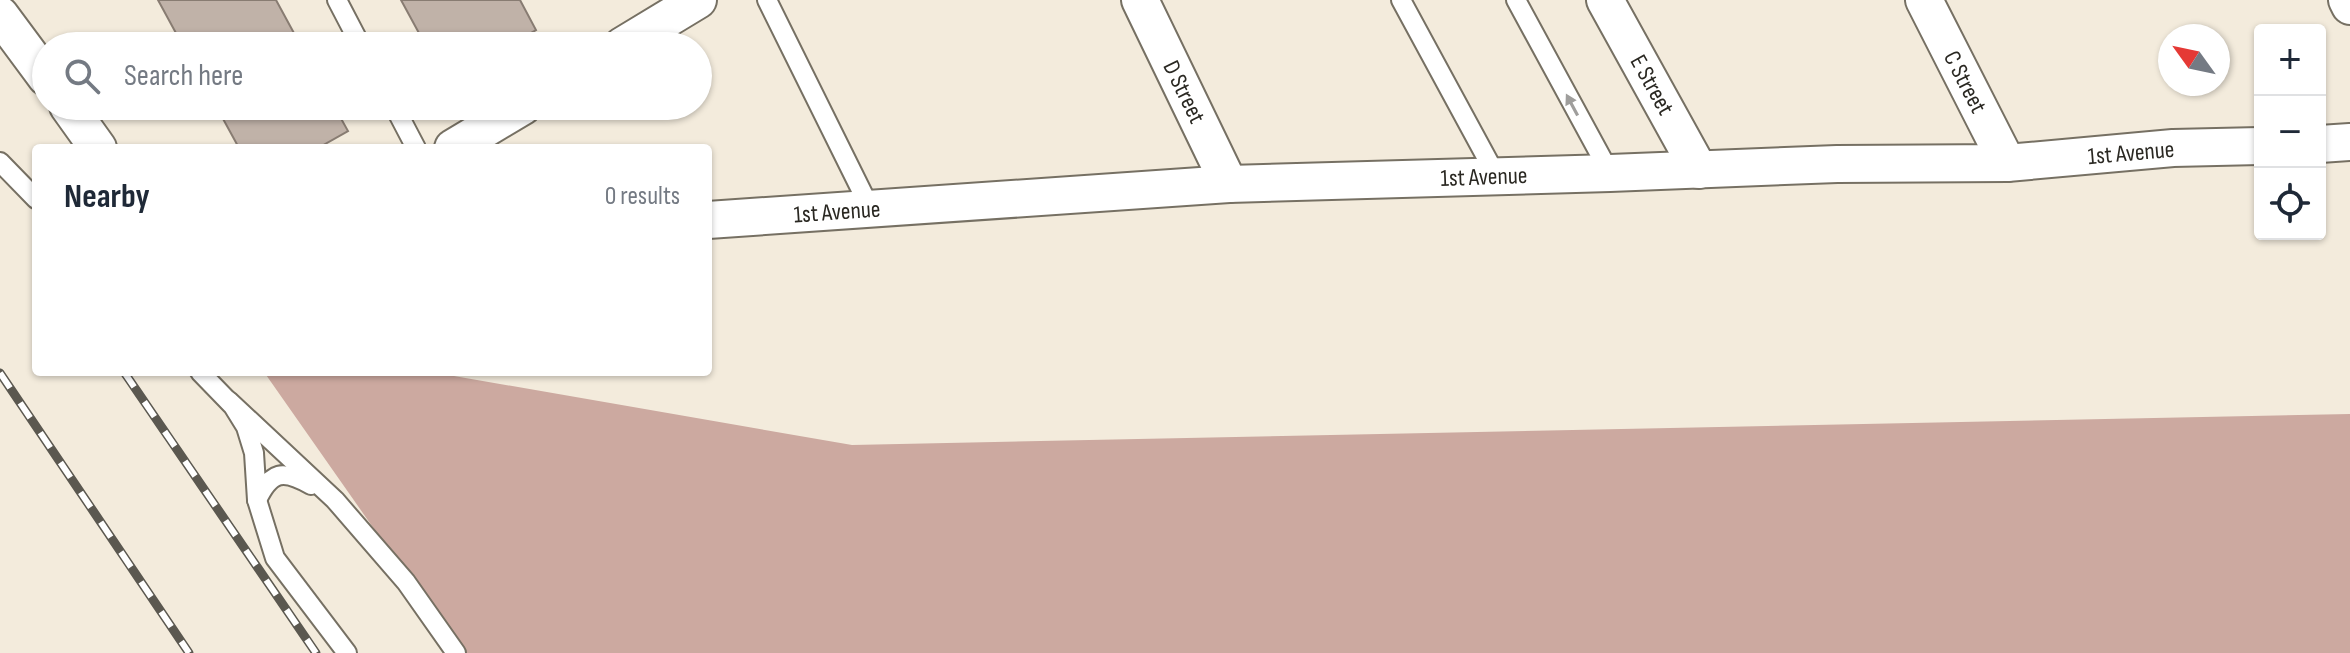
<!DOCTYPE html>
<meta charset="utf-8">
<style>
:root{--surface:#fff;--page:#f2f2f3;--text:#1f2937;--muted:#747a83;--line:#e0e1e3}
body{margin:0;font-family:"Sofia Sans Condensed",sans-serif;background:var(--page);color:var(--text)}
.controls{position:absolute;right:24px;top:24px;display:grid;overflow:hidden;border-radius:8px;box-shadow:0 2px 6px #0004}
.controls button{width:72px;height:72px;display:grid;place-items:center;padding:0;border:0;border-bottom:2px solid var(--line);background:var(--surface);color:var(--text);font:40px sans-serif}
.compass{position:absolute;left:2158px;top:24px;width:72px;height:72px;border-radius:50%;background:var(--surface);box-shadow:0 2px 6px #0004;rotate:303deg}
.list{margin:0;padding:0;list-style:none}
h2{display:flex;justify-content:space-between;align-items:center;height:104px;margin:0;padding:0 32px;font-size:34px}
h2 small{font-size:26px;font-weight:400;color:var(--muted)}
.icon{flex:none;width:44px;height:44px;fill:none;stroke:currentColor;stroke-width:2;stroke-linecap:round;stroke-linejoin:round}
.map{position:relative;flex:none;width:2350px;height:653px;overflow:hidden}
.search{position:absolute;background:var(--surface);box-shadow:0 2px 6px #0004;left:32px;top:32px;width:680px;height:88px;display:flex;align-items:center;gap:20px;box-sizing:border-box;padding:0 28px;border-radius:44px;color:var(--muted);font-size:30px}
.panel{position:absolute;background:var(--surface);box-shadow:0 2px 6px #0004;left:32px;top:144px;width:680px;height:232px;border-radius:8px}
.map>svg:first-child{display:block}
</style>
<div class="map">
<svg width="2350" height="653" viewBox="0 0 2350 653">
<rect width="100%" height="100%" fill="#f3ebdc"/>
<path fill="#cca9a0" d="M 264,372 L 431,372 L 852,445 L 2350,414 L 2350,653 L 461,653 Z"/>
<g fill="#c0b2a8" stroke="#887c72" stroke-width="2">
<path d="M 158,0 L 276,0 L 301,46 L 183,46 Z"/>
<path d="M 401,0 L 520,0 L 536,30 L 508,46 L 426,46 Z"/>
<path d="M 216,106 L 334,106 L 348,131 L 318,148 L 239,148 Z"/>
</g>
<g fill="none" stroke-linecap="round" stroke-linejoin="round">
<defs>
<g id="service">
<path d="M 337,0 L 361,46"/>
<path d="M 767,0 L 871,210"/>
<path d="M 1401,0 L 1497,177"/>
<path d="M 1516,0 L 1610,173"/>
<path d="M 394,106 L 416,148"/>
<path d="M 0,162 L 36,199"/>
<path d="M 200,372 L 233,406 L 246,427 L 254,453 L 257,500 L 275,558 L 347,653"/>
<path d="M 229,401 L 335,500 L 406,582 L 456,653"/>
<path d="M 257,500 C 271,471 283,469 311,485"/>
</g>
<g id="minor">
<path d="M 1140,0 L 1229,184"/>
<path d="M 1605,0 L 1699,170"/>
<path d="M 1924,0 L 2007,163"/>
<path d="M 2347,0 L 2350,6"/>
<path d="M 0,15 L 46,77"/>
<path d="M 622,46 L 698,0"/>
<path d="M 68,106 L 98,148"/>
<path d="M 2320,144 L 2350,142"/>
<path d="M 453,148 L 523,106"/>
<path d="M 708,220 L 1229,184 L 1610,173 L 1837,164 L 2007,163 L 2173,148 L 2260,146"/>
</g>
</defs>
<use href="#service" stroke="#767063" stroke-width="22"/>
<use href="#minor" stroke="#767063" stroke-width="40"/>
<use href="#service" stroke="#fff" stroke-width="18"/>
<use href="#minor" stroke="#fff" stroke-width="36"/>
<defs>
<g id="rail">
<path d="M 124,372 L 316,653"/>
<path d="M 0,373 L 189,653"/>
</g>
</defs>
<use href="#rail" stroke="#5b5850" stroke-width="9"/>
<use href="#rail" stroke="#fff" stroke-width="6" stroke-dasharray="18" stroke-linecap="butt"/>
</g>
<defs><path id="oneway-solid" d="M-6-.8H1V-3.2L6.5 0L1 3.2V.8H-6Z" transform="scale(2)"/></defs>
<use fill="#9f9e9c" href="#oneway-solid" transform="translate(1572 105) rotate(-118)"/>
<g text-anchor="middle" dominant-baseline="central" stroke-width="6" stroke-linejoin="round" paint-order="stroke">
<g font-size="24" fill="#2a2822" stroke="#fff">
<text transform="translate(1965 82) rotate(63)">C Street</text>
<text transform="translate(1652 85) rotate(61)">E Street</text>
<text transform="translate(1184 92) rotate(64)">D Street</text>
<text transform="translate(2131 153) rotate(-5)">1st Avenue</text>
<text transform="translate(1484 177) rotate(-2)">1st Avenue</text>
<text transform="translate(837 212) rotate(-4)">1st Avenue</text>
</g>
</g>
</svg>
<div class="controls">
<button>+</button>
<button>−</button>
<button><svg class="icon" aria-label="locate" viewBox="0 0 24 24"><circle cx="12" cy="12" r="6"/><path d="M12 2v4M12 18v4M2 12h4M18 12h4"/></svg></button>
</div>
<svg class="compass" viewBox="-18 -18 36 36"><path d="M0-13l5 13h-10z" fill="#e53935"/><path d="M0 13l5-13h-10z" fill="#747a83"/></svg>
<div class="search"><svg class="icon" aria-label="search" viewBox="0 0 24 24"><circle cx="10" cy="10" r="6"/><path d="M15 15l6 6"/></svg>Search here</div>
<section class="panel">
<h2>Nearby<small>0 results</small></h2>
<ul class="list">
</ul>
</section>
</div>
